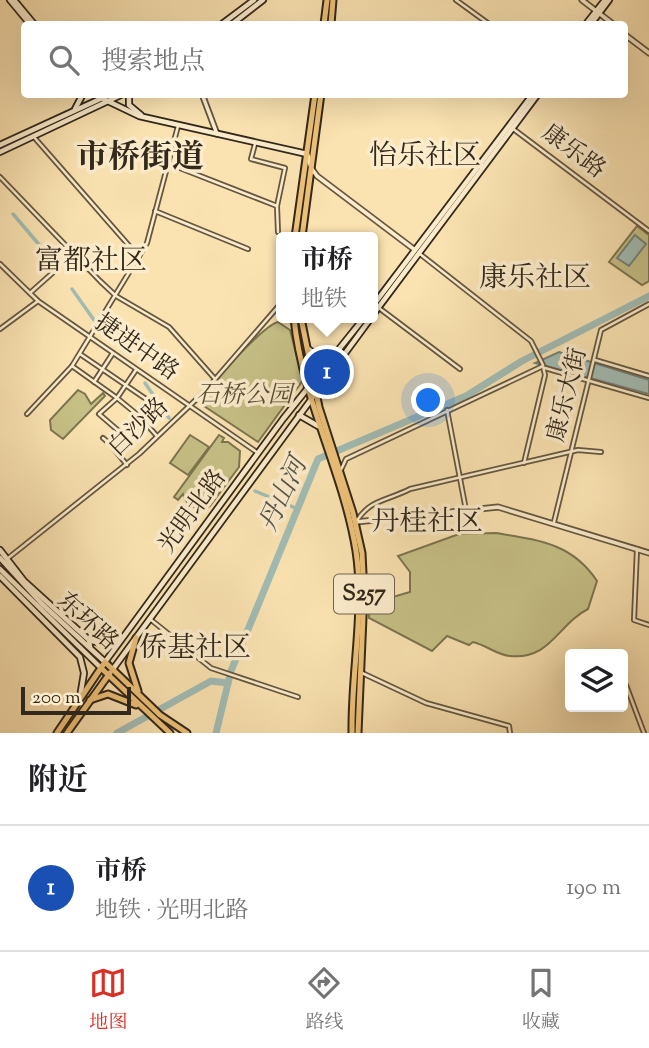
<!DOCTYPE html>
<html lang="zh">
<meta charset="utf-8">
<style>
:root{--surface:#fff;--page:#f2f2f2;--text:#202124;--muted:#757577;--line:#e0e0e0;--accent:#d93025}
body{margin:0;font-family:"Sorts Mill Goudy","Noto Serif SC",serif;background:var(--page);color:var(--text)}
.controls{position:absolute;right:21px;bottom:21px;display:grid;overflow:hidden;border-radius:7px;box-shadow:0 7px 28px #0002}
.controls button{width:63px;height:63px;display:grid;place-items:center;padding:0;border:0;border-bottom:2px solid var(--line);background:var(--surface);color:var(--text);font:35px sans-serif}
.scale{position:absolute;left:21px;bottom:18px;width:110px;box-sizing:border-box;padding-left:7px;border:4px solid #32281b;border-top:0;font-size:19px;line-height:24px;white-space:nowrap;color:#32281b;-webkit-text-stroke:5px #fceccc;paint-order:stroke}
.you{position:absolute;left:429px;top:401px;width:24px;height:24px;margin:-18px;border:5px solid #fff;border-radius:50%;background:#1a73e8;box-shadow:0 0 0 10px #1a73e833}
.badge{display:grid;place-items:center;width:46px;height:46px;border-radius:50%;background:var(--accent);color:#fff;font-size:23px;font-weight:700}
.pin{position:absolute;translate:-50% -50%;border:4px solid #fff;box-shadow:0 2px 7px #0006}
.popup{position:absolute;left:276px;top:232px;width:102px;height:91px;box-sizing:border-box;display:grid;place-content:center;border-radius:7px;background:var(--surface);filter:drop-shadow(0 2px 5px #0005);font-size:23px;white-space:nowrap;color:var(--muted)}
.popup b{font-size:26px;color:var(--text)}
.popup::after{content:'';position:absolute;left:50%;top:100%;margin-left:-14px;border:14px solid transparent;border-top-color:var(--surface)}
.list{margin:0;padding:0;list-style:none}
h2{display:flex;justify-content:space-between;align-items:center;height:91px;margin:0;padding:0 28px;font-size:30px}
h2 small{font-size:23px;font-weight:400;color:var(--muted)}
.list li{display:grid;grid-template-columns:46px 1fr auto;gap:21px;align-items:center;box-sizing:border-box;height:126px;padding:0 28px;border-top:2px solid var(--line)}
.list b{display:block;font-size:26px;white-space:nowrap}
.list p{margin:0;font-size:23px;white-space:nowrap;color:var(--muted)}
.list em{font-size:23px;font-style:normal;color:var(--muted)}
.icon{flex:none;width:38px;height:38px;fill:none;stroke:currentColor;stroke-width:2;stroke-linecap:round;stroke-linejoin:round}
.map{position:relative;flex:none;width:649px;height:733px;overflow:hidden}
.search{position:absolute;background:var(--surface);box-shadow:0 7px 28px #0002;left:21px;right:21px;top:21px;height:77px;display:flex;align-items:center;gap:18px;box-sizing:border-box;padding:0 24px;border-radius:7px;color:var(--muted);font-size:26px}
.sheet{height:217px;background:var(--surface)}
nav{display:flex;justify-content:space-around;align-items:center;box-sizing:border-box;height:98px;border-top:2px solid var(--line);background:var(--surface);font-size:19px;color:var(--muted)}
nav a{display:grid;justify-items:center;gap:4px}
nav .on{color:var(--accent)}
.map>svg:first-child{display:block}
</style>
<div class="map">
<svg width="649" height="733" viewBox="0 0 649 733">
<rect width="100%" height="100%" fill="#fae2b1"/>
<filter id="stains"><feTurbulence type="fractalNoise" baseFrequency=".00286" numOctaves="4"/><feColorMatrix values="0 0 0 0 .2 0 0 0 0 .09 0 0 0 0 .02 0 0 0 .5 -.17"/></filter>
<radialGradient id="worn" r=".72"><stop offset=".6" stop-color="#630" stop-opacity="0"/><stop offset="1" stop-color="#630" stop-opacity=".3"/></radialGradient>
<g fill="#c6c086" stroke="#7c7450" stroke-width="2">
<path d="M 637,226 L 649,235 L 649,281 L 642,285 L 609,262 Z"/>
<path d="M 278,322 L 290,330 L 303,380 L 258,442 L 204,406 L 201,401 C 209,385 263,326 278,322 Z"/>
<path d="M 78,390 L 85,394 L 91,404 L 103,393 L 105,396 L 63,439 L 51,430 L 50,420 Z"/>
<path d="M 190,435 L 209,447 L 188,475 L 170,463 Z"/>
<path d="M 219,435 L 224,438 L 222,442 L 228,442 L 240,451 L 239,467 L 210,506 C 197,511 187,507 183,494 L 178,500 L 174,497 Z"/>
<path d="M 496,533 C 538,540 572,543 597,581 L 588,609 C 558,624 551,660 510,656 C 497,655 486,645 473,642 L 469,645 L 447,636 L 432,651 L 369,618 L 370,580 L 393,597 L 410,592 L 410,572 L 398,556 L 459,534 Z"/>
</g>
<g fill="#a1bcb4" stroke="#758177" stroke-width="2">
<path d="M 635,235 L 646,244 L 629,266 L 617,258 Z"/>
<path d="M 559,352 L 649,380 L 649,394 L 535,363 Z"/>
</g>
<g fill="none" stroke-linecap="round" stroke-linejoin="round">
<g stroke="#a1bcb4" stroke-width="3.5">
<path d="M 13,214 L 42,248"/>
<path d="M 72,289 L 94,320"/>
<path d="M 145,383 L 169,418"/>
<path d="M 255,491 L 298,509"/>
</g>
<g stroke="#a1bcb4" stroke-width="7">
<path d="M 117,733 L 211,681 L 228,683"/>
<path d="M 216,733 L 231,671 L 318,459 L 466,396 L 522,361 L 649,296"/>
</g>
<defs>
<g id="minor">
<path d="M 456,0 L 489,24"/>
<path d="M 512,128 L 649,231"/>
<path d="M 33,136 L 139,257"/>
<path d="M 255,144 L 251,159 L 285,168 L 277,206 L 278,232"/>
<path d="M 167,163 L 277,206"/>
<path d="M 0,177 L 100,281 L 116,296 L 169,327 L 215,379"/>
<path d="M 155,211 L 248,249"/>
<path d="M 420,254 L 531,341 L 543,365"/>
<path d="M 0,264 L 38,301 L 258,453"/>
<path d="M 30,293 L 58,268"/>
<path d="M 379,308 L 460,369"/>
<path d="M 0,329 L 38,301"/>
<path d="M 80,354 L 149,401 L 139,416"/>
<path d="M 595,360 L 649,376"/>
<path d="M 72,366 L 117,398 L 99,414 L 121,433"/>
<path d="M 545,368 L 649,398"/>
<path d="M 94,382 L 113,353"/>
<path d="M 447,410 L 466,510"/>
<path d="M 27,414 L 72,366 L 147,243 L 178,126"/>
<path d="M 132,427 L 142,419 L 156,435"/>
<path d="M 103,438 L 110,444"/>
<path d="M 127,465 L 110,444 L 139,416 L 117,398 L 136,370"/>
<path d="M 340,472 L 346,459 L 543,366 L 545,375 L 524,463"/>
<path d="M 356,522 C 370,499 387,501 410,489 L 578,450 L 601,452"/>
<path d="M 554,522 L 601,330 L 649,304"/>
<path d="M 637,549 L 634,620 L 649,625"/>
<path d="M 7,559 L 139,454 L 204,392 L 282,302"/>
<path d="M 150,619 L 211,668 L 298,697"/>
<path d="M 360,672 L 426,703 L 509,726 L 510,733"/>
<path d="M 626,685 L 644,733"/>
</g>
<g id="tertiary">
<path d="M 582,0 L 613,24"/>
<path d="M 624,34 L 649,53"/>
<path d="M 202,94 L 217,134"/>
<path d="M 312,169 L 317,176 L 415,250"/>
<path d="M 356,522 L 498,507 L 649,553"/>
</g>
<g id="secondary">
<path d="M 10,0 L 30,24"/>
<path d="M 14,0 L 34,24"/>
<path d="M 222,24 L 254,0"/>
<path d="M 232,24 L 263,0"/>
<path d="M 586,24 L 605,0"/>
<path d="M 591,24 L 609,0"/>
<path d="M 93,94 L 139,116 L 307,154 L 311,166"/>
<path d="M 129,94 L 129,105 L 141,115"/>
<path d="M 75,109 L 83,94"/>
<path d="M 0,145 L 111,94"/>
<path d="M 0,152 L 123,94"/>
<path d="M 372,307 L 533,94"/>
<path d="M 372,316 L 538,94"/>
<path d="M 308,349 L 322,358 L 334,356"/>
<path d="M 299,415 L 318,426"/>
<path d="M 0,550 L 24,581 L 89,640 L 90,647"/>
<path d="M 0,558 L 42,604 L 105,662 L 283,419 L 364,318"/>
<path d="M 0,569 L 101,668"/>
<path d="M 0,576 L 80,657 L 84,673 L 80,697"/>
<path d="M 89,640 L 106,645 L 122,637"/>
<path d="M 113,669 L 371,318"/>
</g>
<g id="primary">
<path d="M 324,24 L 327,0"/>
<path d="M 331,24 L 333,0"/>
<path d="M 295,237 L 315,94"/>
<path d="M 302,237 L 321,94"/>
<path d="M 294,318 C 302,400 343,471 356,551 C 365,610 351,673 352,733"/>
<path d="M 301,318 L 319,407 L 353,513 L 362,553 L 364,594 L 358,733"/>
<path d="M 136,638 L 129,663 L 138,691"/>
<path d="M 101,668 L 170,733"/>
<path d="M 90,700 L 108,694 L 136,705"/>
<path d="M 57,733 L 105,662 L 160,715 L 187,733"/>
<path d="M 67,733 L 110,673"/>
</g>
</defs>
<use href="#minor" stroke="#645640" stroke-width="6"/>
<use href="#tertiary" stroke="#645640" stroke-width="7"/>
<use href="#secondary" stroke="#32281b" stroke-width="8"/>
<use href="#primary" stroke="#32281b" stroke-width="9"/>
<use href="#minor" stroke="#fceccc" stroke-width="2.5"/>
<use href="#tertiary" stroke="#fceccc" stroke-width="3.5"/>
<use href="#secondary" stroke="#fceccc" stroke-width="4.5"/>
<use href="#primary" stroke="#edc178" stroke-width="5"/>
</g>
<g text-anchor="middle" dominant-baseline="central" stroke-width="7" stroke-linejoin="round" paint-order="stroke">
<rect fill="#fceccc" stroke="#6f6350" stroke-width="2" x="334" y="574.5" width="60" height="39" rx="5"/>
<g font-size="23" font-weight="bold" fill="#32281b">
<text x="364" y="594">S257</text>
</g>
<g font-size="24" fill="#32281b" stroke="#fceccc">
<text transform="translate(573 152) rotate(37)">康乐路</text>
<text transform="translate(136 348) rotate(35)">捷进中路</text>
<text transform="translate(568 395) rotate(-76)">康乐大街</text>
<text transform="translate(139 428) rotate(-44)">白沙路</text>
<text transform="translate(193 512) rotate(-54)">光明北路</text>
<text transform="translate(87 622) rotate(43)">东环路</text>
</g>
<g font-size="24" font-style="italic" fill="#574e36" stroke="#fceccc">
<text x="244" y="396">石桥公园</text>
</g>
<g font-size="26" font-style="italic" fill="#535449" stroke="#fceccc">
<text transform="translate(284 495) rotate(-65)">丹山河</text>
</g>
<g font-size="28" fill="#32281b" stroke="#fceccc">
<text x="425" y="157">怡乐社区</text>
<text x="91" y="262">富都社区</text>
<text x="535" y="279">康乐社区</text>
<text x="427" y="523">丹桂社区</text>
<text x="195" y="649">侨基社区</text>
</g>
<g font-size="32" font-weight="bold" fill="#32281b" stroke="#fceccc">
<text x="140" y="159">市桥街道</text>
</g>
</g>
<rect width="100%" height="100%" filter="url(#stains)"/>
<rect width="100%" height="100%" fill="url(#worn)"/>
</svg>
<div class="controls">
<button><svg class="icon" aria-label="layers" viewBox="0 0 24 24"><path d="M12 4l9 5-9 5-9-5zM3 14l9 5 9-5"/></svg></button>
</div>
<div class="scale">200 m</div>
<div class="you"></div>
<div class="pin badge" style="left:327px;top:372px;background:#1a4fb4">1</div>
<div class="popup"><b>市桥</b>地铁</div>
<div class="search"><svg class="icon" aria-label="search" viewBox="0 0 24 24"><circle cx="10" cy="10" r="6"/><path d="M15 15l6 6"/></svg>搜索地点</div>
</div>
<section class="sheet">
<h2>附近<small></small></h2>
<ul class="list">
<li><span class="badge" style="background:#1a4fb4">1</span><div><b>市桥</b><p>地铁 · 光明北路</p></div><em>190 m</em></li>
</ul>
</section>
<nav>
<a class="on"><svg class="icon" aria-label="map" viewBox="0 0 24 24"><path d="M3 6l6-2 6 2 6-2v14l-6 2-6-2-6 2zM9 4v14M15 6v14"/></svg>地图</a>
<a><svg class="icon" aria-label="directions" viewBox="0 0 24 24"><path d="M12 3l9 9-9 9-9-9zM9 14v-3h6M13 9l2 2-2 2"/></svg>路线</a>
<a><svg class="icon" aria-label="saved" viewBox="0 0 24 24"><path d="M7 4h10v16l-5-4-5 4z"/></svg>收藏</a>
</nav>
